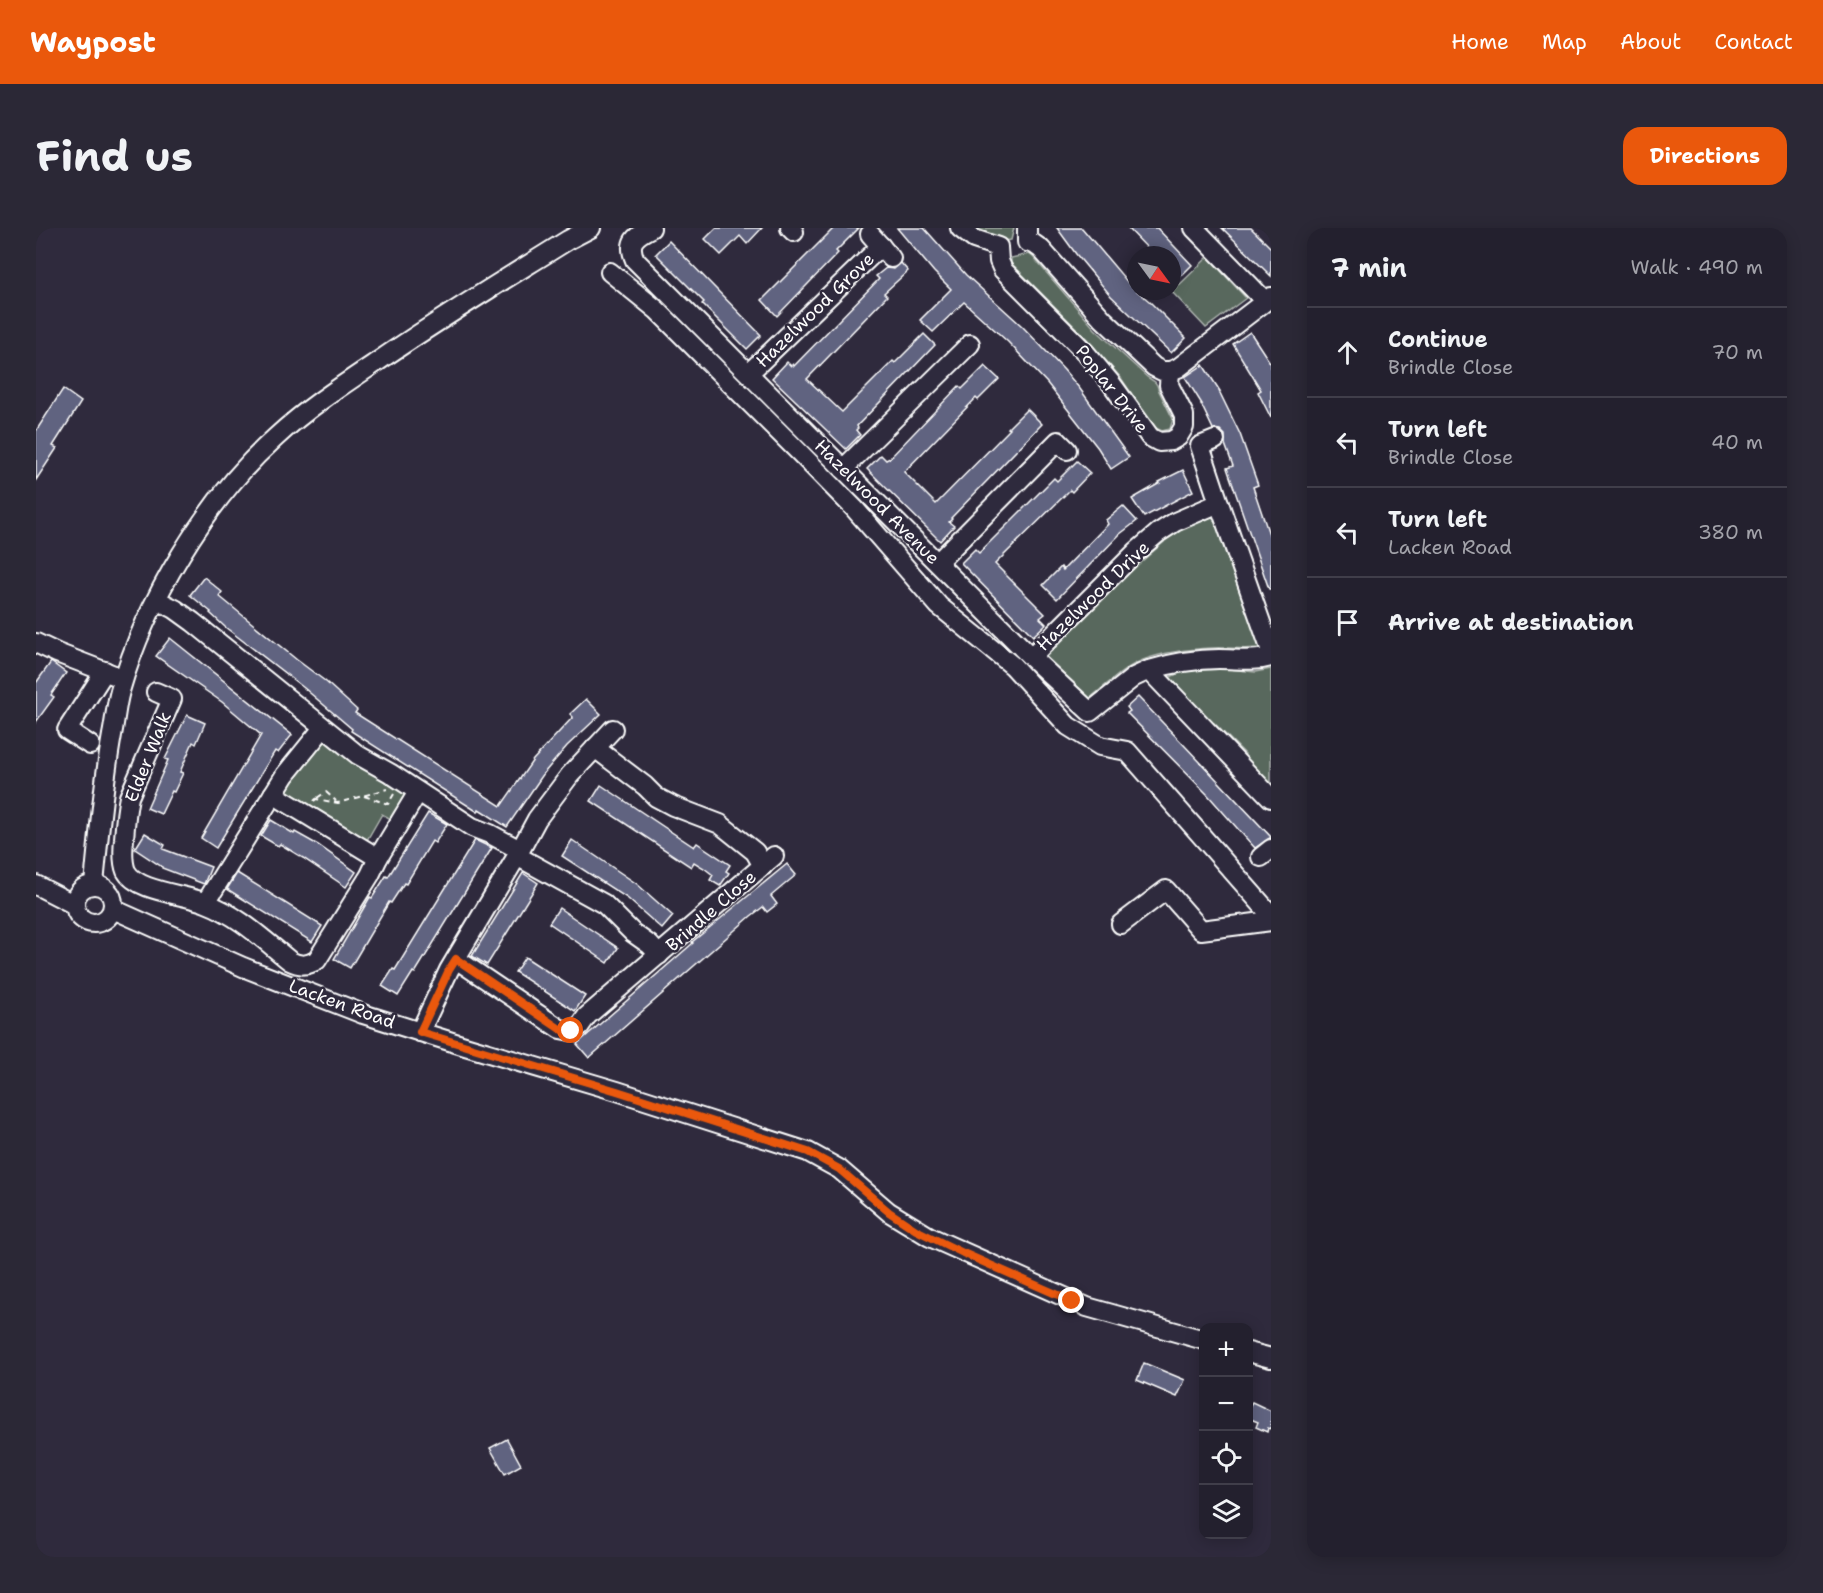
<!DOCTYPE html>
<meta charset="utf-8">
<style>
:root{--surface:#23202e;--page:#2b2836;--text:#f1f3f6;--muted:#a3a3aa;--line:#403e4a;--accent:#ea580c}
body{margin:0;font-family:"Shantell Sans",sans-serif;background:var(--page);color:var(--text)}
.controls{position:absolute;right:18px;bottom:18px;display:grid;overflow:hidden;border-radius:12px;box-shadow:0 3px 15px #0003}
.controls button{width:54px;height:54px;display:grid;place-items:center;padding:0;border:0;border-bottom:2px solid var(--line);background:var(--surface);color:var(--text);font:30px sans-serif}
.compass{position:absolute;left:1091px;top:18px;width:54px;height:54px;border-radius:50%;background:var(--surface);box-shadow:0 3px 15px #0003;rotate:123deg}
.stop{position:absolute;width:18px;height:18px;margin:-14px;border:4px solid #ea580c;border-radius:50%;background:#fff}
.stop.end{background:#ea580c;border-color:#fff;box-shadow:0 2px 6px #0008}
.list{margin:0;padding:0;list-style:none}
h2{display:flex;justify-content:space-between;align-items:center;height:78px;margin:0;padding:0 24px;font-size:26px}
h2 small{font-size:20px;font-weight:400;color:var(--muted)}
.list li{display:grid;grid-template-columns:39px 1fr auto;gap:18px;align-items:center;box-sizing:border-box;height:90px;padding:0 24px;border-top:2px solid var(--line)}
.list b{display:block;font-size:22px;white-space:nowrap}
.list p{margin:0;font-size:20px;white-space:nowrap;color:var(--muted)}
.list em{font-size:20px;font-style:normal;color:var(--muted)}
.icon{flex:none;width:33px;height:33px;fill:none;stroke:currentColor;stroke-width:2;stroke-linecap:round;stroke-linejoin:round}
.map{position:relative;flex:none;width:1235px;height:1329px;overflow:hidden;border-radius:18px}
header{display:flex;align-items:center;gap:36px;box-sizing:border-box;height:84px;padding:0 30px;background:var(--accent);color:#fff}
header strong{font-size:28px}
nav{display:flex;gap:33px;margin-inline-start:auto;font-size:21px}
.intro{display:flex;align-items:center;justify-content:space-between;box-sizing:border-box;height:144px;padding:0 36px}
h1{margin:0;font-size:42px}
.button{padding:15px 27px;border-radius:18px;background:var(--accent);color:#fff;font-size:21px;font-weight:700}
main{display:flex;gap:36px;padding:0 36px}
aside{flex:1;background:var(--surface);border-radius:18px;box-shadow:0 3px 15px #0003}
.map>svg:first-child{display:block}
</style>
<header>
<strong>Waypost</strong>
<nav><a>Home</a><a>Map</a><a>About</a><a>Contact</a></nav>
</header>
<div class="intro"><h1>Find us</h1><a class="button">Directions</a></div>
<main>
<div class="map">
<svg width="1235" height="1329" viewBox="0 0 1235 1329">
<rect width="100%" height="100%" fill="#2f2a3d"/>
<filter id="ink" filterUnits="userSpaceOnUse"><feTurbulence type="fractalNoise" baseFrequency=".0167" numOctaves="2"/><feDisplacementMap in="SourceGraphic" scale="12" xChannelSelector="R" yChannelSelector="G"/><feConvolveMatrix kernelMatrix="1 2 1 2 8 2 1 2 1" color-interpolation-filters="sRGB"/></filter>
<g filter="url(#ink)">
<g fill="#59675d" stroke="#acb3ae" stroke-width="1.5">
<path d="M 932,0 L 978,0 L 975,12 L 967,13 Z"/>
<path d="M 993,26 L 997,29 L 1059,101 L 1111,149 L 1119,154 L 1121,157 L 1123,163 L 1137,191 L 1134,201 L 1126,203 L 1118,199 L 1085,150 L 1051,111 L 975,35 L 975,30 Z"/>
<path d="M 1172,29 L 1210,70 L 1170,100 L 1136,64 Z"/>
<path d="M 1175,285 L 1180,286 L 1189,310 L 1185,312 L 1200,353 L 1204,352 L 1228,419 C 1211,423 1194,419 1177,420 C 1154,421 1128,424 1107,432 C 1087,440 1071,457 1054,470 L 1007,426 L 1092,345 L 1128,314 L 1126,310 Z"/>
<path d="M 1194,441 L 1219,444 L 1235,441 L 1235,561 L 1206,529 L 1209,526 L 1178,495 L 1175,498 L 1130,452 C 1147,439 1174,442 1194,441 Z"/>
<path d="M 289,513 L 317,534 L 369,566 L 368,570 L 355,591 L 346,586 L 331,612 L 251,563 L 258,550 Z"/>
</g>
<g fill="#616380" stroke="#fff" stroke-width="1.5">
<path d="M 680,0 L 726,0 L 711,16 L 704,8 L 685,27 L 669,11 Z"/>
<path d="M 798,0 L 823,0 L 800,23 L 802,25 L 741,88 L 726,72 Z"/>
<path d="M 861,0 L 888,0 L 930,47 L 986,98 L 1028,142 L 1044,161 L 1093,229 L 1075,241 L 1062,220 L 1011,155 L 972,114 L 928,74 L 897,104 L 884,92 L 915,61 L 898,44 Z"/>
<path d="M 1021,0 L 1046,0 L 1094,57 L 1113,73 L 1150,110 L 1135,125 L 1075,68 L 1040,26 Z"/>
<path d="M 1092,0 L 1121,0 L 1156,37 L 1141,52 L 1136,46 L 1136,27 L 1118,27 Z"/>
<path d="M 1186,0 L 1215,0 L 1235,20 L 1235,48 Z"/>
<path d="M 633,13 L 725,107 L 711,121 L 666,76 L 668,74 L 620,26 Z"/>
<path d="M 865,35 L 872,43 L 848,65 L 851,68 L 771,151 L 806,184 L 857,133 L 859,135 L 888,106 L 899,117 L 821,198 L 822,200 L 820,202 L 824,207 L 810,221 L 736,150 L 751,134 L 755,138 L 757,136 L 758,138 L 843,51 L 840,48 L 850,40 L 858,41 Z"/>
<path d="M 1214,104 L 1235,136 L 1235,190 L 1222,164 L 1225,162 L 1197,116 Z"/>
<path d="M 1167,137 L 1184,163 L 1183,163 L 1204,206 L 1222,257 L 1217,259 L 1235,312 L 1235,361 L 1233,361 L 1191,240 L 1197,238 L 1189,216 L 1189,207 L 1184,202 L 1177,201 L 1165,176 L 1166,176 L 1149,149 Z"/>
<path d="M 949,138 L 963,151 L 942,172 L 940,170 L 868,244 L 900,276 L 974,201 L 972,200 L 991,181 L 1006,196 L 915,290 L 916,291 L 913,294 L 918,298 L 904,313 L 831,241 L 845,227 L 850,232 L 854,230 L 923,158 L 926,161 Z"/>
<path d="M 27,161 L 45,174 L 17,218 L 21,220 L 0,252 L 0,203 Z"/>
<path d="M 1041,233 L 1054,245 L 1036,264 L 1034,262 L 959,336 L 1009,386 L 1004,390 L 1010,396 L 997,408 L 925,335 L 939,321 L 943,325 L 1018,250 L 1021,253 Z"/>
<path d="M 1147,242 L 1157,263 L 1108,289 L 1096,271 L 1124,255 L 1123,254 Z"/>
<path d="M 1087,278 L 1101,293 L 1084,306 L 1021,371 L 1007,357 L 1025,339 L 1027,342 L 1072,296 L 1070,292 Z"/>
<path d="M 168,349 L 186,364 L 183,368 L 261,432 L 289,453 L 321,482 L 319,485 L 465,578 L 497,532 L 537,489 L 534,486 L 550,471 L 565,486 L 531,518 L 508,545 L 471,599 L 443,581 L 442,584 L 315,503 L 316,501 L 268,460 L 189,399 L 174,385 L 175,384 L 154,367 Z"/>
<path d="M 134,410 L 256,507 L 242,525 L 239,523 L 180,620 L 165,610 L 225,507 L 186,474 L 120,428 Z"/>
<path d="M 15,434 L 30,445 L 15,467 L 18,469 L 0,494 L 0,455 Z"/>
<path d="M 1102,469 L 1148,517 L 1235,609 L 1219,620 L 1209,609 L 1171,566 L 1091,485 L 1094,483 L 1091,479 Z"/>
<path d="M 151,487 L 169,495 L 160,516 L 157,514 L 144,544 L 147,545 L 138,564 L 136,563 L 125,586 L 111,580 L 132,532 L 129,531 Z"/>
<path d="M 565,557 L 658,619 L 661,615 L 694,637 L 690,643 L 693,645 L 684,658 L 674,652 L 677,647 L 668,640 L 658,634 L 655,639 L 555,573 Z"/>
<path d="M 392,585 L 411,596 L 399,615 L 396,613 L 370,656 L 368,655 L 355,675 L 353,674 L 314,740 L 298,731 L 334,669 L 336,670 L 350,648 L 352,649 Z"/>
<path d="M 235,592 L 258,606 L 259,604 L 282,617 L 320,644 L 310,659 L 267,630 L 244,616 L 242,618 L 225,608 Z"/>
<path d="M 109,605 L 129,617 L 127,621 L 175,639 L 168,656 L 126,640 L 126,639 L 99,621 Z"/>
<path d="M 439,612 L 456,620 L 379,745 L 377,744 L 362,768 L 346,758 L 357,741 L 359,742 Z"/>
<path d="M 536,612 L 601,656 L 637,688 L 626,701 L 591,670 L 526,628 Z"/>
<path d="M 751,636 L 760,647 L 735,668 L 741,676 L 731,684 L 727,679 L 715,688 L 553,830 L 541,816 L 657,715 L 656,714 Z"/>
<path d="M 201,645 L 286,698 L 276,714 L 191,661 Z"/>
<path d="M 487,645 L 502,655 L 451,737 L 436,728 Z"/>
<path d="M 523,680 L 582,720 L 572,735 L 513,695 Z"/>
<path d="M 489,729 L 549,768 L 539,783 L 479,744 Z"/>
<path d="M 1108,1135 L 1149,1152 L 1141,1169 L 1101,1152 Z"/>
<path d="M 1216,1174 L 1235,1183 L 1235,1201 L 1232,1200 L 1231,1204 L 1220,1199 L 1222,1194 L 1212,1190 L 1212,1181 Z"/>
<path d="M 471,1211 L 485,1237 L 469,1246 L 454,1220 Z"/>
</g>
<g fill="none" stroke-linecap="round" stroke-linejoin="round">
<defs>
<g id="minor">
<path d="M 615,0 C 599,8 591,14 599,32 L 995,429 L 1054,484 L 1098,449 L 1113,442"/>
<path d="M 754,0 L 758,4"/>
<path d="M 924,0 L 938,11 L 962,19 L 963,33 L 967,42 L 1049,124 L 1075,155 L 1114,209 L 1123,214 L 1135,213 L 1142,209 L 1148,199 L 1148,187 L 1133,157 L 1134,143 L 1126,143 L 1118,139 L 1067,91 L 1005,21 L 998,16 L 991,14 L 991,0"/>
<path d="M 1158,0 L 1229,73"/>
<path d="M 834,6 L 855,30"/>
<path d="M 574,44 L 621,82 L 763,224 L 818,280 L 903,378 L 977,438 L 1032,498 L 1064,518 L 1091,523 L 1235,687"/>
<path d="M 1134,143 L 1142,140 L 1235,69"/>
<path d="M 713,145 L 845,18"/>
<path d="M 1179,212 L 1164,218 L 1183,275"/>
<path d="M 807,241 L 934,116"/>
<path d="M 902,334 L 1022,213 L 1031,222"/>
<path d="M 121,372 L 139,381 L 157,394 L 322,527 L 354,545 L 436,599 L 454,606 L 484,622"/>
<path d="M 0,415 L 21,425 L 78,447"/>
<path d="M 995,429 L 1101,323 L 1122,305 L 1139,294 L 1183,275 L 1235,423"/>
<path d="M 1235,429 C 1218,434 1201,431 1183,431 C 1159,431 1136,435 1113,442 L 1235,570"/>
<path d="M 120,464 L 136,471 L 93,569 C 90,583 89,597 88,611 C 87,621 86,633 90,643 C 101,664 150,666 170,675 C 202,687 228,712 254,733 C 264,738 271,738 281,732 L 334,647 L 342,630 L 382,564"/>
<path d="M 54,517 L 31,502 L 69,443"/>
<path d="M 559,520 L 609,558 L 620,569 L 637,578 L 684,596 L 719,624 L 727,638"/>
<path d="M 237,566 L 342,630"/>
<path d="M 481,628 L 568,676 L 597,705 L 614,717 L 623,727"/>
<path d="M 1225,629 L 1235,621"/>
<path d="M 58,656 C 63,606 67,557 76,507 C 79,493 80,477 84,463 C 110,373 169,273 239,210 C 270,181 305,158 341,134 C 403,91 468,52 532,12 L 555,0"/>
<circle cx="58" cy="676" r="19"/>
<path d="M 0,657 L 39,677"/>
<path d="M 170,674 L 249,547 L 287,500"/>
<path d="M 77,681 L 207,739 L 327,786 L 429,818 L 581,863 L 772,924 L 803,941 L 853,984 L 894,1009 L 1051,1079 L 1168,1112"/>
<path d="M 1085,696 L 1130,662 L 1165,702 L 1235,693"/>
<path d="M 420,731 L 524,801 L 535,803 L 544,798 L 551,788 L 738,628"/>
<path d="M 384,804 L 413,742 L 481,628 L 501,591 L 534,547 L 577,501"/>
<path d="M 1212,1124 L 1235,1130"/>
</g>
</defs>
<use href="#minor" stroke="#fff" stroke-width="22"/>
<g stroke="#fff" stroke-width="2" stroke-dasharray="6 4.5" stroke-linecap="butt">
<path d="M 328,568 L 352,576 L 358,566"/>
<path d="M 281,570 L 290,564 L 300,573"/>
<path d="M 278,573 L 280,571 L 302,575 L 351,561"/>
</g>
<use href="#minor" stroke="#2f2a3d" stroke-width="18"/>
</g>
</g>
<g fill="none" stroke-linecap="round" stroke-linejoin="round" filter="url(#ink)">
<path stroke="#ea580c" stroke-width="8" d="M 535,803 L 524,801 L 420,731 L 413,742 L 384,804 L 581,863 L 772,924 L 803,941 L 853,984 L 880,1002 L 927,1025 L 1036,1073"/>
</g>
<g text-anchor="middle" dominant-baseline="central" stroke-width="5" stroke-linejoin="round" paint-order="stroke">
<g font-size="18" fill="#fff" stroke="#2f2a3d">
<text transform="translate(779 82) rotate(-44)">Hazelwood Grove</text>
<text transform="translate(1076 161) rotate(52)">Poplar Drive</text>
<text transform="translate(841 274) rotate(45)">Hazelwood Avenue</text>
<text transform="translate(1057 368) rotate(-44)">Hazelwood Drive</text>
<text transform="translate(112 529) rotate(-68)">Elder Walk</text>
<text transform="translate(675 683) rotate(-41)">Brindle Close</text>
<text transform="translate(306 776) rotate(20)">Lacken Road</text>
</g>
</g>
</svg>
<div class="controls">
<button>+</button>
<button>−</button>
<button><svg class="icon" aria-label="locate" viewBox="0 0 24 24"><circle cx="12" cy="12" r="6"/><path d="M12 2v4M12 18v4M2 12h4M18 12h4"/></svg></button>
<button><svg class="icon" aria-label="layers" viewBox="0 0 24 24"><path d="M12 4l9 5-9 5-9-5zM3 14l9 5 9-5"/></svg></button>
</div>
<svg class="compass" viewBox="-18 -18 36 36"><path d="M0-13l5 13h-10z" fill="#e53935"/><path d="M0 13l5-13h-10z" fill="#a3a3aa"/></svg>
<div class="stop" style="left:535px;top:803px"></div>
<div class="stop end" style="left:1036px;top:1073px"></div>
</div>
<aside>
<h2>7 min<small>Walk · 490 m</small></h2>
<ul class="list">
<li><svg class="icon" aria-label="ahead" viewBox="0 0 24 24"><path d="M12 20V5M6 11l6-6 6 6"/></svg><div><b>Continue</b><p>Brindle Close</p></div><em>70 m</em></li>
<li><svg class="icon" aria-label="left" viewBox="0 0 24 24"><path d="M17 20v-9H6M10 6l-5 5 5 5"/></svg><div><b>Turn left</b><p>Brindle Close</p></div><em>40 m</em></li>
<li><svg class="icon" aria-label="left" viewBox="0 0 24 24"><path d="M17 20v-9H6M10 6l-5 5 5 5"/></svg><div><b>Turn left</b><p>Lacken Road</p></div><em>380 m</em></li>
<li><svg class="icon" aria-label="arrive" viewBox="0 0 24 24"><path d="M6 21V4h12l-3 4 3 4H6"/></svg><div><b>Arrive at destination</b></div></li>
</ul>
</aside>
</main>
